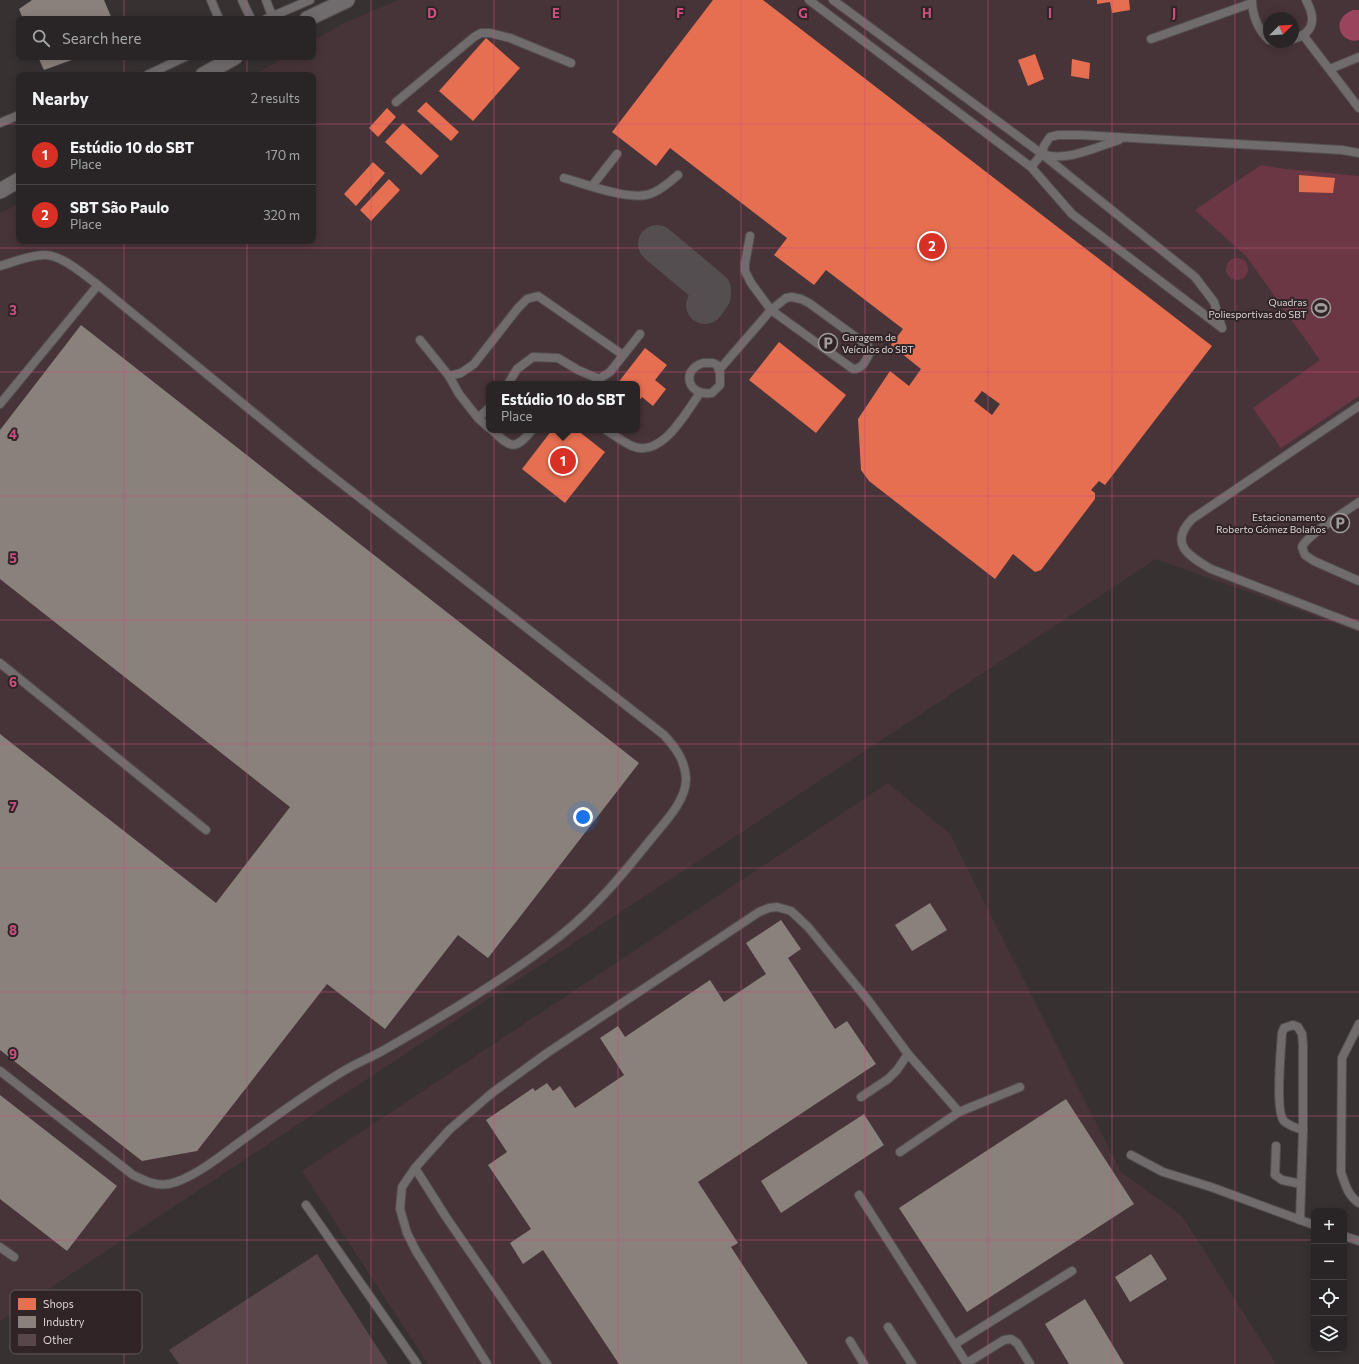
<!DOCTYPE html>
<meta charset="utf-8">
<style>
:root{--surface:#292526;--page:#353132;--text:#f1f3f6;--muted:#a5a5a7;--line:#454243;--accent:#d93025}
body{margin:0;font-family:Commissioner,sans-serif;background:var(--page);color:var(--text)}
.controls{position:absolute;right:12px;bottom:12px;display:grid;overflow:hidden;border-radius:8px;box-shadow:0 2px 10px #0003}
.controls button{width:36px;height:36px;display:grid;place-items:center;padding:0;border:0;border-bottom:1px solid var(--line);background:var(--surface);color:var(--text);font:20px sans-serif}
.compass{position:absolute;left:1263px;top:12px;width:36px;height:36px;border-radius:50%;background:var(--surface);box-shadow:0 2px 10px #0003;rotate:66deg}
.you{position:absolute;left:583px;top:817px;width:14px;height:14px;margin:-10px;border:3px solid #fff;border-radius:50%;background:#1a73e8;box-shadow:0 0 0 6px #1a73e833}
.badge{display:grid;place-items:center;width:26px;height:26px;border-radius:50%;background:var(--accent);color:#fff;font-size:13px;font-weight:700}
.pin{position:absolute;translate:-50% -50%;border:2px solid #fff;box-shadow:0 1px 4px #0006}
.popup{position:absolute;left:486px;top:381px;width:154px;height:52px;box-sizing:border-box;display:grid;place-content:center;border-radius:8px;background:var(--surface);filter:drop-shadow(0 1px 3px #0005);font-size:13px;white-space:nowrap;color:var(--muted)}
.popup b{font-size:15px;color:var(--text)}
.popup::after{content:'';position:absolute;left:50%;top:100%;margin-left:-8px;border:8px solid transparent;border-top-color:var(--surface)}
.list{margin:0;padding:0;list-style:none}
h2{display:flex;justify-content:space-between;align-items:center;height:52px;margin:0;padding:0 16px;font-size:17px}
h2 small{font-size:13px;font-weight:400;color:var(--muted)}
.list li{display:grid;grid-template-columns:26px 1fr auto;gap:12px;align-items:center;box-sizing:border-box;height:60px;padding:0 16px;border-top:1px solid var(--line)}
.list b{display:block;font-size:15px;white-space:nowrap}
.list p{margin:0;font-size:13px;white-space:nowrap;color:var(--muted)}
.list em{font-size:13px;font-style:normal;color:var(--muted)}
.icon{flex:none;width:22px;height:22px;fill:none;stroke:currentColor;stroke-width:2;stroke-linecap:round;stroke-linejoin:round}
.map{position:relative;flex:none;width:1359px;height:1364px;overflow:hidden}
.search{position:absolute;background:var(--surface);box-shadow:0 2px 10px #0003;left:16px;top:16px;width:300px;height:44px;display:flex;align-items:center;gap:10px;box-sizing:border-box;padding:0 14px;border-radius:8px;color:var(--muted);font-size:15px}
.panel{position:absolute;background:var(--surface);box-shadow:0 2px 10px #0003;left:16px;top:72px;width:300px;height:172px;border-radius:8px}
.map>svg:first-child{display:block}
</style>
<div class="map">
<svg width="1359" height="1364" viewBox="0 0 1359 1364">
<rect width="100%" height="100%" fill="#373132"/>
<g fill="#473438" fill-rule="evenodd">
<path d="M 399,0 L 1359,0 L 1359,632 L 1156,559 L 0,1321 L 0,213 L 19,204 L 19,241 L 313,241 L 313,75 L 254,75 L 285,57 L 313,57 L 313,41 L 346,22 ZM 1269,18 L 1293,18 L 1293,42 L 1269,42 ZM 489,384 L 637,384 L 637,430 L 489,430 Z"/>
<path d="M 888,783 L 950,834 L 1121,1172 L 1182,1216 L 1276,1364 L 428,1364 L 302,1171 Z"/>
</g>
<g fill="#6c3745">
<path d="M 1261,165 L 1285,169 L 1359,176 L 1359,396 L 1281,448 L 1253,408 L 1320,360 L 1246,256 L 1195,210 Z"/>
<circle cx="1237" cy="269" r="11"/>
</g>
<path fill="#9a445d" d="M 1353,10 L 1359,10 L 1359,40 C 1342,45 1328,20 1353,10 Z"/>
<g fill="#e76f51" fill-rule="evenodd">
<path d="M 713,0 L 763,0 L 1212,346 L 1105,485 L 1099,481 L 1091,490 L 1095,493 L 1095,499 L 1041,570 L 1035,572 L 1013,554 L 995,579 L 869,481 L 861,470 L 858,419 L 890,371 L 909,386 L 921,369 L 891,345 L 903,329 L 826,270 L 814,285 L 774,255 L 787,238 L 670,148 L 656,166 L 612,132 ZM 982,391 L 1000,404 L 992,415 L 974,401 Z"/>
<path d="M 1097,0 L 1129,0 L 1130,10 L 1112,13 L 1110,2 L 1097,4 Z"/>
<path d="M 486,38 L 520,68 L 473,121 L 439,91 Z"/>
<path d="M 1035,54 L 1044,79 L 1028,86 L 1018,60 Z"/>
<path d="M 1072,59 L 1090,63 L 1089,79 L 1071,76 Z"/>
<path d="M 426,102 L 459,132 L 451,141 L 417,111 Z"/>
<path d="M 387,108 L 396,117 L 378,137 L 369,128 Z"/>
<path d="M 403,123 L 439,156 L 421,175 L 385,142 Z"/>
<path d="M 373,162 L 385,173 L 356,206 L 344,194 Z"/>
<path d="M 1299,175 L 1335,178 L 1333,193 L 1299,192 Z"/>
<path d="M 389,179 L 400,190 L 371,221 L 360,210 Z"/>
<path d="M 779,342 L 846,395 L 816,433 L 749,380 Z"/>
<path d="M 645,348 L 667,365 L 655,380 L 666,389 L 653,406 L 642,397 L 637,403 L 637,384 L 617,384 Z"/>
<path d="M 552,430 L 577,430 L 605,452 L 565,503 L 522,469 Z"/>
</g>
<g fill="#8a817c">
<path d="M 32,0 L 104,0 L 112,19 L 23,19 L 19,9 Z"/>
<path d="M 38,57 L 80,57 L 44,70 Z"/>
<path d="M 81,325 L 639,763 L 488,958 L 458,935 L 385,1029 L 327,984 L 197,1151 L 142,1161 L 0,1050 L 0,734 L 216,903 L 290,807 L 0,579 L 0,430 Z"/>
<path d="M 930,903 L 947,930 L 912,951 L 895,925 Z"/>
<path d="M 781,920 L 801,949 L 788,958 L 835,1029 L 847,1021 L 876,1064 L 698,1182 L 738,1243 L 731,1247 L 808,1364 L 619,1364 L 543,1250 L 523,1264 L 510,1243 L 531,1229 L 488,1165 L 507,1152 L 486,1120 L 533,1088 L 535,1091 L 547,1083 L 553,1091 L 560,1086 L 575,1108 L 624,1075 L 600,1038 L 618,1026 L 625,1037 L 710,980 L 724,1002 L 766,974 L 746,943 Z"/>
<path d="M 0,1095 L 117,1186 L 67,1251 L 0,1199 Z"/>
<path d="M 1066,1099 L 1134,1204 L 967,1312 L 899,1208 Z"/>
<path d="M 864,1114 L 884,1145 L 781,1213 L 761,1181 Z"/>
<path d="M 1151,1254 L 1167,1279 L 1130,1302 L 1115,1277 Z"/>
<path d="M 1085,1299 L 1124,1364 L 1069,1364 L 1045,1324 Z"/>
</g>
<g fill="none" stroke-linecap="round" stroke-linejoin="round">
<path stroke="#544e50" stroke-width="38" d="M 657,244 L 712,290 L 712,295 L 705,305"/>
</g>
<path fill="#59464b" d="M 317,1254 L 388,1364 L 179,1364 L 169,1350 Z"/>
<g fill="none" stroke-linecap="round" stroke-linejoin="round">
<defs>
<g id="service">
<path d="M 211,0 L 219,19"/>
<path d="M 242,0 L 251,19"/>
<path d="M 266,0 L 272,16"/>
<path d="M 809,0 L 1031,167 L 1072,214 L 1222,328"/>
<path d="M 833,0 L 1042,154 L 1195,277 L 1214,302 L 1222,328"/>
<path d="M 1252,0 C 1252,15 1258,30 1269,40"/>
<path d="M 266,19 L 310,0"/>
<path d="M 1303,35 L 1359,108"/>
<path d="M 1151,39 L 1252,3"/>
<path d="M 1293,39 C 1315,33 1316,18 1306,0"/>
<path d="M 1274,42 L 1282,42"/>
<path d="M 1330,69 L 1359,57"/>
<path d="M 147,75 L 185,57"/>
<path d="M 396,102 L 474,37 L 481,33 L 490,33 L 510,38 L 571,63"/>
<path d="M 0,123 L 19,115"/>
<path d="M 1045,155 C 1069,161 1096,147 1119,140"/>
<path d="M 1031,167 L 1042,154 L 1044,146 L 1050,137 L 1058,135 L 1081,135 L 1342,150 L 1359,153"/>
<path d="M 564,178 C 585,184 629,201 650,194 C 660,191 670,182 678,175"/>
<path d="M 592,186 L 617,154"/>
<path d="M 0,266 C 14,262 29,255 45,255 C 62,255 84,275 98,285 L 314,462 L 664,735 C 675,747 685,760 686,778 C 687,800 664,823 651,839 C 623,874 595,908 560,936 C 505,979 445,1015 384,1050 C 372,1057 359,1062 347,1069 C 309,1091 273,1118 237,1144 C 218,1158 198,1174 176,1182 C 160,1188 147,1182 133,1175 L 0,1071"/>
<path d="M 420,340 L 449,376 L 461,373 L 474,364 L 518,308 L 527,299 L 538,296 L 623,355"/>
<path d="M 703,363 L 713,363 L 717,365 L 720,373 L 720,385 L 712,393 C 688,397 680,370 703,363 Z"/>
<path d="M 719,370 L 771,310 L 786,298 L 792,297 L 801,299 L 809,303 L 868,346 L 870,352 C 866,360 863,369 853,369 L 771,310 L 751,283 L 745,271 L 745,264 L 750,236"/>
<path d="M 449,376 L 459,394 L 478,418 L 489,408"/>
<path d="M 508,384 L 517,369 L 533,357 L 558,358 L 578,370 L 599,379 L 610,372 L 640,334"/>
<path d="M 0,404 L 98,285"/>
<path d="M 1359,406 L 1192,519 C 1168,544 1189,556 1211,569 L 1359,626"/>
<path d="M 478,418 L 489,428"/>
<path d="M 492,430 C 510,447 514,452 532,430"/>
<path d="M 606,430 C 614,435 623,442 632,446 C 662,459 686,412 700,393"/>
<path d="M 1359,502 C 1348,510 1306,536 1302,547 L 1305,555 L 1314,561 L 1359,581"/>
<path d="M 0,663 L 206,830"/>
<path d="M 1359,1024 L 1342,1058 L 1341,1172 C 1345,1184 1348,1196 1359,1203"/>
<path d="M 861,1097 L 888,1079 L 897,1070 L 908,1054"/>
<path d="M 1276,1146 L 1275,1175 L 1282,1180 L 1301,1184"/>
<path d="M 900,1152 L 959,1112 L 1020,1087"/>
<path d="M 1131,1155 L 1163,1172 L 1211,1187 L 1314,1225"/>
<path d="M 415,1168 L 446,1217 L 547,1364"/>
<path d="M 859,1195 L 967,1364"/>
<path d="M 306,1205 L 417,1364"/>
<path d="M 1300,1220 L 1303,1130 L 1303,1045 L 1302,1034 L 1298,1027 L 1293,1025 L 1284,1028 L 1282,1033 C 1281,1048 1275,1112 1284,1121 C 1289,1126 1297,1128 1303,1130"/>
<path d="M 1344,1236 L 1359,1241"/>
<path d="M 0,1247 L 14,1257"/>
<path d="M 888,1327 L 912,1364"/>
<path d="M 850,1341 L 864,1364"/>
<path d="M 955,1344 L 1072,1271"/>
<path d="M 967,1363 L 1004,1340 L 1011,1339 L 1017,1343 L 1030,1364"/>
<path d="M 487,1364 L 416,1251 L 407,1233 L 400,1209 L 402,1187 L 415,1168 L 449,1130 L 492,1093 L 547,1053 L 759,912 L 769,908 L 777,907 L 791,911 L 808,927 L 868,1000 L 908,1054 L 959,1112"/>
</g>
<g id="minor">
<path d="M 307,19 L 347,0"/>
<path d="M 203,75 L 235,57"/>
<path d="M 0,191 L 19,180"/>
</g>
</defs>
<use href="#service" stroke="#544e4f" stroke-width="10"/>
<use href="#minor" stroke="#544e4f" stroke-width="17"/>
<use href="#service" stroke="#706b6c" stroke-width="8"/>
<use href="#minor" stroke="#706b6c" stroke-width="15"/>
</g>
<path fill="none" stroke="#ca5080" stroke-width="1" stroke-opacity="0.55" d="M 124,0 L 124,19M 247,0 L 247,19M 371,0 L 371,1364M 494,0 L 494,1364M 618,0 L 618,1364M 741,0 L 741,1364M 865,0 L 865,1364M 988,0 L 988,1364M 1112,0 L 1112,1364M 1235,0 L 1235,1364M 124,57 L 124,75M 247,57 L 247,75M 0,124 L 19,124M 313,124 L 1359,124M 124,241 L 124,1364M 247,241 L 247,1364M 0,248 L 1359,248M 0,372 L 1359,372M 0,496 L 1359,496M 0,620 L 1359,620M 0,744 L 1359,744M 0,868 L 1359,868M 0,992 L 1359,992M 0,1116 L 1359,1116M 0,1240 L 1314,1240M 1344,1240 L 1359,1240"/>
<defs>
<symbol id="stadium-ring" viewBox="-11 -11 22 22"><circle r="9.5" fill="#302426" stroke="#a29b9c" stroke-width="1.5"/><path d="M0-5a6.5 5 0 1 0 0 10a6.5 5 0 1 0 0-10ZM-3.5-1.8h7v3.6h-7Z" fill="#a29b9c"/></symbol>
<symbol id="parking-ring" viewBox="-11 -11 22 22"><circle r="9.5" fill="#302426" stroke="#a29b9c" stroke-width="1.5"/><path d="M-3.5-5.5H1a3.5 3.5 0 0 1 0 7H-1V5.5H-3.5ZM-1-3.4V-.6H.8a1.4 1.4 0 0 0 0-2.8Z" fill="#a29b9c"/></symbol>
</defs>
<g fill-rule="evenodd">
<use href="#stadium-ring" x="1310" y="297" width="22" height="22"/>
<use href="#parking-ring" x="817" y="332" width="22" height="22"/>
<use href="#parking-ring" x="1329" y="512" width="22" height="22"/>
</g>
<g text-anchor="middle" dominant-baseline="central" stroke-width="4" stroke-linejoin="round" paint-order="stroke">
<g font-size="10" fill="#dcd4d5" stroke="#302426" text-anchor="end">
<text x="1307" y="302">Quadras<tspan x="1307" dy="12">Poliesportivas do SBT</tspan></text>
<text x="842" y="337" text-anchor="start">Garagem de<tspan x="842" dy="12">Veículos do SBT</tspan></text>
<text x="1326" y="517">Estacionamento<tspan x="1326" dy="12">Roberto Gómez Bolaños</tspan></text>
</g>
</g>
<rect x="10" y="1290" width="132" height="64" rx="6" fill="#302426" stroke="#64595b" stroke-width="1"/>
<rect x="18" y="1298" width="18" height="12" fill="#e76f51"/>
<rect x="18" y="1316" width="18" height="12" fill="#8a817c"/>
<rect x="18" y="1334" width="18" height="12" fill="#59464b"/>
<g font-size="11" fill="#dcd4d5">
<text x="43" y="1308">Shops</text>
<text x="43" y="1326">Industry</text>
<text x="43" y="1344">Other</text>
</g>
<g font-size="13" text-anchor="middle" font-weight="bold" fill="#ca5080" stroke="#302426" stroke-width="4" stroke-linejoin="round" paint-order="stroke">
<text x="432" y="18">D</text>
<text x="556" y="18">E</text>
<text x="680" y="18">F</text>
<text x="803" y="18">G</text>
<text x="927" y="18">H</text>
<text x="1050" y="18">I</text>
<text x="1174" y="18">J</text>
<text x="13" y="315">3</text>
<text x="13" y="439">4</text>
<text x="13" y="563">5</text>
<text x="13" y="687">6</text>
<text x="13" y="811">7</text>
<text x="13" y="935">8</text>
<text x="13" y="1059">9</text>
</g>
</svg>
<div class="controls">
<button>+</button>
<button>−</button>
<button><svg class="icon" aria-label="locate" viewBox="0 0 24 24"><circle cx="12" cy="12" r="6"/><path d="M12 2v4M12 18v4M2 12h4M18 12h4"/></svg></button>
<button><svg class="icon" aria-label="layers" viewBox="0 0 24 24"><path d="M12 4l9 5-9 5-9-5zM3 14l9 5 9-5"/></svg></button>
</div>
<svg class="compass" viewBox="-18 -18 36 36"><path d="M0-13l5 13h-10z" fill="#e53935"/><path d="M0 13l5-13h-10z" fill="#a5a5a7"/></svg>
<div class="you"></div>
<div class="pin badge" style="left:563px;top:461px">1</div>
<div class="popup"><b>Estúdio 10 do SBT</b>Place</div>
<div class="pin badge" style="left:932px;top:246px">2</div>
<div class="search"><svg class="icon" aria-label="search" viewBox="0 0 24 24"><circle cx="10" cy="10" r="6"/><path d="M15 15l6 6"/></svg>Search here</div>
<section class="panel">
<h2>Nearby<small>2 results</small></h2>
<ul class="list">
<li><span class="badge">1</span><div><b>Estúdio 10 do SBT</b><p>Place</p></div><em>170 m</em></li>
<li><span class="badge">2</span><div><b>SBT São Paulo</b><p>Place</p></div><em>320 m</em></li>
</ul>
</section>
</div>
